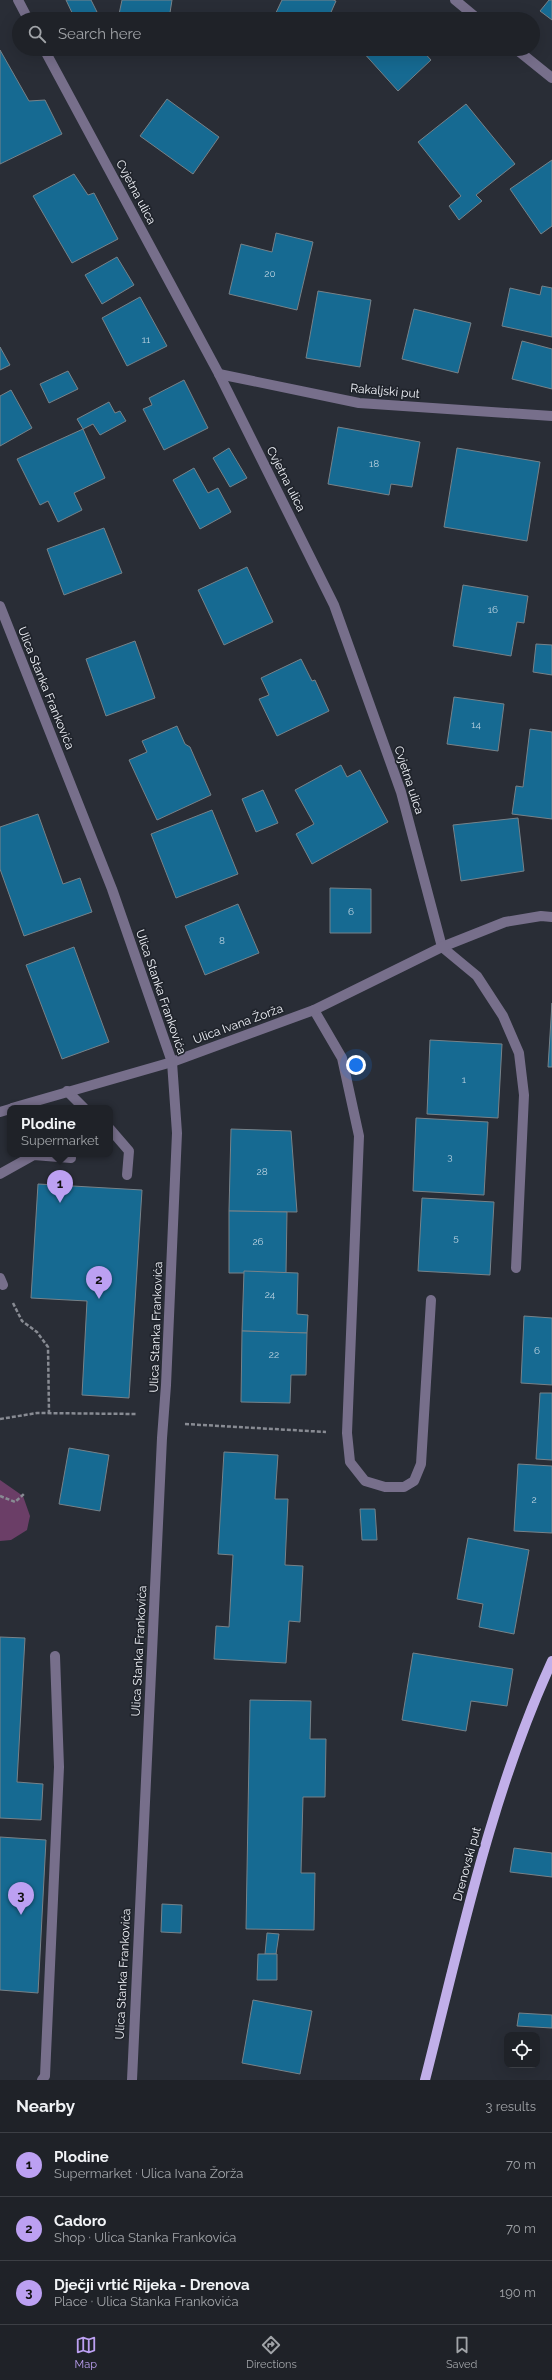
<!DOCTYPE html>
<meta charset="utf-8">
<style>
:root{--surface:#1f2228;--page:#272a30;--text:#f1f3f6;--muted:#a1a4a8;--line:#3c3f45;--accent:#bca0f2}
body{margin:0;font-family:Raleway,sans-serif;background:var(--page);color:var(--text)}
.controls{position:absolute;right:12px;bottom:12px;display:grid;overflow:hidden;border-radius:8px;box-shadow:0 4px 16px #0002}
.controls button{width:36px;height:36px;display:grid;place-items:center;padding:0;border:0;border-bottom:1px solid var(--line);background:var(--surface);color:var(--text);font:20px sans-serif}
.you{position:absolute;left:356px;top:1065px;width:14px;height:14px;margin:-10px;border:3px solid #fff;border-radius:50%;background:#1a73e8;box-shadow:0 0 0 6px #1a73e833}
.badge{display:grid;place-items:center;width:26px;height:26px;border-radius:50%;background:var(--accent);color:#111;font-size:13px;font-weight:700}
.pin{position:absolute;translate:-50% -33px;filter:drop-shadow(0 1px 2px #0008)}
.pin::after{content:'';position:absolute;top:21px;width:14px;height:12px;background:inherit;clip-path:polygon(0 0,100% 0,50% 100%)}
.popup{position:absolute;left:7px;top:1105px;width:106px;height:52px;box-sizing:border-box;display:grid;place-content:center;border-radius:8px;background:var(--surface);filter:drop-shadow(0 1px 3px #0005);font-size:13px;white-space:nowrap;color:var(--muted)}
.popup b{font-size:15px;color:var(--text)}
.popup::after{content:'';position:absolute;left:50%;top:100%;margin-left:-8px;border:8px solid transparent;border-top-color:var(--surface)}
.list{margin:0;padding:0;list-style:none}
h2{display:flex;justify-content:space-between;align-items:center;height:52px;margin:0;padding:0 16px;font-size:17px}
h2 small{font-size:13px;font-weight:400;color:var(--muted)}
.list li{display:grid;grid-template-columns:26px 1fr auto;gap:12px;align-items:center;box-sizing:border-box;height:64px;padding:0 16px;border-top:1px solid var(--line)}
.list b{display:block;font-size:15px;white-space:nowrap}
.list p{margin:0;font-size:13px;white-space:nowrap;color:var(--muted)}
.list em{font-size:13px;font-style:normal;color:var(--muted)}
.icon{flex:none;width:22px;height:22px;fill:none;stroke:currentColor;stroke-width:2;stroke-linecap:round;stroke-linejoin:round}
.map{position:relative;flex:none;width:552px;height:2080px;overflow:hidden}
.search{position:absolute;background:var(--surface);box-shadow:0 4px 16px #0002;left:12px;right:12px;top:12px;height:44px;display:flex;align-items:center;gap:10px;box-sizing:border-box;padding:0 14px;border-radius:22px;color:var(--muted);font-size:15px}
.sheet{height:244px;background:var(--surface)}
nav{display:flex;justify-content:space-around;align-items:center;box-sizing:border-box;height:56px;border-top:1px solid var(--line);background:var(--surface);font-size:11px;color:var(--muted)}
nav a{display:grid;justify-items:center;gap:2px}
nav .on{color:var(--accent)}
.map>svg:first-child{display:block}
</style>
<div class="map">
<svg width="552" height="2080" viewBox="0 0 552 2080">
<rect width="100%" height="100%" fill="#292d36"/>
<path fill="#6b3e67" d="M 0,1480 L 23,1496 L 30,1516 L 27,1530 L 11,1540 L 0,1541 Z"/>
<g fill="#166a92" stroke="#778289">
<path d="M 66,0 L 91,0 L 97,12 L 83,19 L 75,19 Z"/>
<path d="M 122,0 L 172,0 L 169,19 L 118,19 Z"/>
<path d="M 282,0 L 333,0 L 336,1 L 328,19 L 273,19 Z"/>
<path d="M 549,0 L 552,0 L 552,20 L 540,11 Z"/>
<path d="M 364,49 L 421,49 L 431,60 L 398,91 L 362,51 Z"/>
<path d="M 0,50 L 29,101 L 45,100 L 62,134 L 0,164 Z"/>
<path d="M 167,99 L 219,137 L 193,174 L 140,136 Z"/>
<path d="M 466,104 L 515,164 L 476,195 L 482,201 L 459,220 L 449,206 L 461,196 L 418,142 Z"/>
<path d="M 552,160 L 552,226 L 541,234 L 510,189 Z"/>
<path d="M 74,174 L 88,195 L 94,193 L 118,239 L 72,263 L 33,196 Z"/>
<path d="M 276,233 L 313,242 L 297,310 L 229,294 L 241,244 L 272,252 Z"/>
<path d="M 117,257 L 134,285 L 102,304 L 85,275 Z"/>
<path d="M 542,286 L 552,288 L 552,337 L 502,326 L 510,288 L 540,295 Z"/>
<path d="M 318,291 L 371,300 L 360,367 L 306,358 Z"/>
<path d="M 140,297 L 167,346 L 127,366 L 102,318 Z"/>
<path d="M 414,309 L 471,323 L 458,373 L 402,359 Z"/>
<path d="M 522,341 L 552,349 L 552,389 L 512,379 Z"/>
<path d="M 0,347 L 10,365 L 0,370 Z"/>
<path d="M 68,371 L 78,389 L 49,403 L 40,384 Z"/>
<path d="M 184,380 L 208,428 L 164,450 L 143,409 L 152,405 L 149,398 Z"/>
<path d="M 11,390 L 32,428 L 0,446 L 0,396 Z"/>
<path d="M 109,402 L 115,413 L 120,411 L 126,421 L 100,435 L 93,424 L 83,429 L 77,419 Z"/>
<path d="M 338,427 L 420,442 L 412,487 L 391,484 L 389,495 L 328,484 Z"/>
<path d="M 83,429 L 105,478 L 74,493 L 82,510 L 58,522 L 48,501 L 40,505 L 17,459 Z"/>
<path d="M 229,448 L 247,478 L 230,487 L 213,458 Z"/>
<path d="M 457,448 L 540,462 L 527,541 L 444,527 Z"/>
<path d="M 194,468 L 208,493 L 218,488 L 231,512 L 200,529 L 173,480 Z"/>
<path d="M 104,528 L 122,573 L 64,595 L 47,549 Z"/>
<path d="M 247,567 L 273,622 L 224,645 L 198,590 Z"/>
<path d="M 463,585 L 528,596 L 524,623 L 517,622 L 511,656 L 453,646 Z"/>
<path d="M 135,641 L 155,698 L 106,716 L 86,659 Z"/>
<path d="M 536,644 L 552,645 L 552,675 L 533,672 Z"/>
<path d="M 301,659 L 312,681 L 315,680 L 329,711 L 277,736 L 259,699 L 269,695 L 261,678 Z"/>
<path d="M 454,697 L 504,704 L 498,751 L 447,744 Z"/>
<path d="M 177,726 L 185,744 L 190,747 L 211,795 L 157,820 L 129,760 L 147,752 L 142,741 Z"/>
<path d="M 530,729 L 552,732 L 552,819 L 512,814 L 516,786 L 523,787 Z"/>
<path d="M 341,765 L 347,777 L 360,770 L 388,822 L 312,864 L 296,834 L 314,824 L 295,790 Z"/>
<path d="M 263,790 L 278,823 L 256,832 L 242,799 Z"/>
<path d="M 212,810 L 238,874 L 176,898 L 151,834 Z"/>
<path d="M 38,814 L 63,884 L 80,878 L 92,912 L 24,936 L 0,869 L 0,827 Z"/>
<path d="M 518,818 L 524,871 L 461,881 L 453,825 Z"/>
<path d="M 330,888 L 371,889 L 371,933 L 330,933 Z"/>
<path d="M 238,904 L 259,953 L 205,975 L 185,926 Z"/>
<path d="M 74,947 L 109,1042 L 62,1059 L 26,965 Z"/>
<path d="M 552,1003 L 552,1067 L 548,1067 Z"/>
<path d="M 430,1040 L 502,1044 L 498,1118 L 427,1114 Z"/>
<path d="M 416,1118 L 488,1122 L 484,1195 L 413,1191 Z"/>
<path d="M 231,1129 L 291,1131 L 297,1212 L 229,1211 Z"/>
<path d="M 38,1184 L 142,1190 L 129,1398 L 82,1395 L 87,1301 L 31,1298 Z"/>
<path d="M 422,1198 L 494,1202 L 490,1275 L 418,1271 Z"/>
<path d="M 229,1211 L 287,1212 L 286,1273 L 229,1273 Z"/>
<path d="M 244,1271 L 298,1273 L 297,1314 L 308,1315 L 307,1333 L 242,1331 Z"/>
<path d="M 524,1316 L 552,1318 L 552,1385 L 521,1383 Z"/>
<path d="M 242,1331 L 307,1333 L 306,1375 L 291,1375 L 290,1403 L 241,1402 Z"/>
<path d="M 540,1393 L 552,1393 L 552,1460 L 536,1459 Z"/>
<path d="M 69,1448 L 109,1455 L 100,1511 L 59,1504 Z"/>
<path d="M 224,1452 L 278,1455 L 275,1499 L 288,1499 L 285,1565 L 303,1566 L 300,1622 L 289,1621 L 286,1663 L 214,1659 L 216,1626 L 229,1627 L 233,1555 L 218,1554 Z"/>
<path d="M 518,1464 L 552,1466 L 552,1533 L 514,1531 Z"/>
<path d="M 360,1509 L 375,1509 L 377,1540 L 362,1540 Z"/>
<path d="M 468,1538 L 529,1550 L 514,1634 L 479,1627 L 483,1604 L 457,1599 Z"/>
<path d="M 0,1637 L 25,1638 L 17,1782 L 43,1784 L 41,1820 L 0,1818 Z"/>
<path d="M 413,1653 L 513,1669 L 507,1706 L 471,1701 L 466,1731 L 402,1720 Z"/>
<path d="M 250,1700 L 311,1701 L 310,1739 L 326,1739 L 325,1797 L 303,1797 L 301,1873 L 315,1873 L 314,1930 L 246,1929 Z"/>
<path d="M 0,1837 L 46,1840 L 38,1993 L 0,1990 Z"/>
<path d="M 514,1848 L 552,1853 L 552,1877 L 510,1872 Z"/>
<path d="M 162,1904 L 182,1905 L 181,1933 L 161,1932 Z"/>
<path d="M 267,1933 L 279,1934 L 276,1954 L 265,1954 Z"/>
<path d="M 258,1954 L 277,1954 L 277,1980 L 257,1980 Z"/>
<path d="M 253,2000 L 312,2011 L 300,2074 L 242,2063 Z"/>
<path d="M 519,2013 L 552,2015 L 552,2028 L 517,2026 Z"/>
</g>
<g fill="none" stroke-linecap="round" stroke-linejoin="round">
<g stroke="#888b93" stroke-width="2.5" stroke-dasharray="4 2" stroke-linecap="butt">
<path d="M 13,1303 L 22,1321 L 37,1332 L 48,1347 L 49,1413"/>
<path d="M 0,1419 L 37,1413 L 136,1414"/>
<path d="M 185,1424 L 326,1432"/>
<path d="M 0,1496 L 15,1502 L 25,1493"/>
</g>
<g stroke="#776f8b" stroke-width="10">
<path d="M 18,0 L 28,19"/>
<path d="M 455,0 L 478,19"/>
<path d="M 44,49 L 219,374 L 334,605 L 401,792 L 442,947"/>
<path d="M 516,49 L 552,78"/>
<path d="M 219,374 L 359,403 L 552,416"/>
<path d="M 0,606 L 112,889 L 172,1062 L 177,1133 L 166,1385 L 162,1438 L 132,2080"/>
<path d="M 442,947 L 477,976 L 503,1016 L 519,1053 L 524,1095 L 516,1268"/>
<path d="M 314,1010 L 342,1058 L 359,1136 L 347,1433 L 350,1462 L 365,1481 L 385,1487 L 404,1487 L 414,1481 L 421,1464 L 431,1300"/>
<path d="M 67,1091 L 84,1108"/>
<path d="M 12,1108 L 172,1062 L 314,1010 L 442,947 L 505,922 L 541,916 L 552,917"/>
<path d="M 0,1112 L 10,1109"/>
<path d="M 110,1129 L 129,1151 L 127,1175"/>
<path d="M 0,1174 L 34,1155 L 71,1158"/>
<path d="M 0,1278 L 3,1285"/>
<path d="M 42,2080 L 45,2076 L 59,1767 L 55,1656"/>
</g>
<path stroke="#c1afe9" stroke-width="10" d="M 425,2080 C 461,1939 491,1794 552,1661"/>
</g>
<g text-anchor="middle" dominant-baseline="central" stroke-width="3.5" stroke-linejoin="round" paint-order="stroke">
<g font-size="10" fill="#bbd2e0">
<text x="270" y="273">20</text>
<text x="146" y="339">11</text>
<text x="374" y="463">18</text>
<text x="493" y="609">16</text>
<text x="476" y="724">14</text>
<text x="351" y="911">6</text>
<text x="222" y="940">8</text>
<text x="464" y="1079">1</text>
<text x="450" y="1156">3</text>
<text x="262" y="1171">28</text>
<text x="456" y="1237">5</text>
<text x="258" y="1241">26</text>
<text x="270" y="1294">24</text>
<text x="537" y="1350">6</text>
<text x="274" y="1354">22</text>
<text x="534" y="1499">2</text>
</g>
<g font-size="12" fill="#f2f4fa" stroke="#20242c">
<text transform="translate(136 192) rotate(62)">Cvjetna ulica</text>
<text transform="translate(385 391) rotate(5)">Rakaljski put</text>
<text transform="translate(286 479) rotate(63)">Cvjetna ulica</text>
<text transform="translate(46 688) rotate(68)">Ulica Stanka Frankovića</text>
<text transform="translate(409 780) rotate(72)">Cvjetna ulica</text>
<text transform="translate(161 992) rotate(71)">Ulica Stanka Frankovića</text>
<text transform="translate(238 1024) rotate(-20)">Ulica Ivana Žorža</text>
<text transform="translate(156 1327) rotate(-88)">Ulica Stanka Frankovića</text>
<text transform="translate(139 1651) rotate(-87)">Ulica Stanka Frankovića</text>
<text transform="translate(467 1864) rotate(-75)">Drenovski put</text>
<text transform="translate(123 1974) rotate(-87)">Ulica Stanka Frankovića</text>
</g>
</g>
</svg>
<div class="controls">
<button><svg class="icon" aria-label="locate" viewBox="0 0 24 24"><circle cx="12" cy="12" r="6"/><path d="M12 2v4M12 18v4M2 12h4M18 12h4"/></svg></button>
</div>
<div class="you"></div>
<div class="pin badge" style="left:60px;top:1203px">1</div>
<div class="popup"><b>Plodine</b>Supermarket</div>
<div class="pin badge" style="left:99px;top:1299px">2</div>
<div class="pin badge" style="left:21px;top:1915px">3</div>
<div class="search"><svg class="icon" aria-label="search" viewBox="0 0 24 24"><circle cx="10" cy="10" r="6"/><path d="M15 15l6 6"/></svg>Search here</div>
</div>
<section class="sheet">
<h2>Nearby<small>3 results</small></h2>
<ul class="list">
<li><span class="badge">1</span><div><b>Plodine</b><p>Supermarket · Ulica Ivana Žorža</p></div><em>70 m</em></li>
<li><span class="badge">2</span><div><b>Cadoro</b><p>Shop · Ulica Stanka Frankovića</p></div><em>70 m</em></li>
<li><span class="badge">3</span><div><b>Dječji vrtić Rijeka - Drenova</b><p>Place · Ulica Stanka Frankovića</p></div><em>190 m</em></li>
</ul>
</section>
<nav>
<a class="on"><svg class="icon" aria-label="map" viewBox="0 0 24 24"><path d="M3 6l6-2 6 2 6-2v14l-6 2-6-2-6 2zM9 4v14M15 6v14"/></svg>Map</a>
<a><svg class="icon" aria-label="directions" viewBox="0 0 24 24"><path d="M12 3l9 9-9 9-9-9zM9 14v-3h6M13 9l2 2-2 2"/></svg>Directions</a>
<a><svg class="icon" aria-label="saved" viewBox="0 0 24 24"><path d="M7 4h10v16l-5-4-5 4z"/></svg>Saved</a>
</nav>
